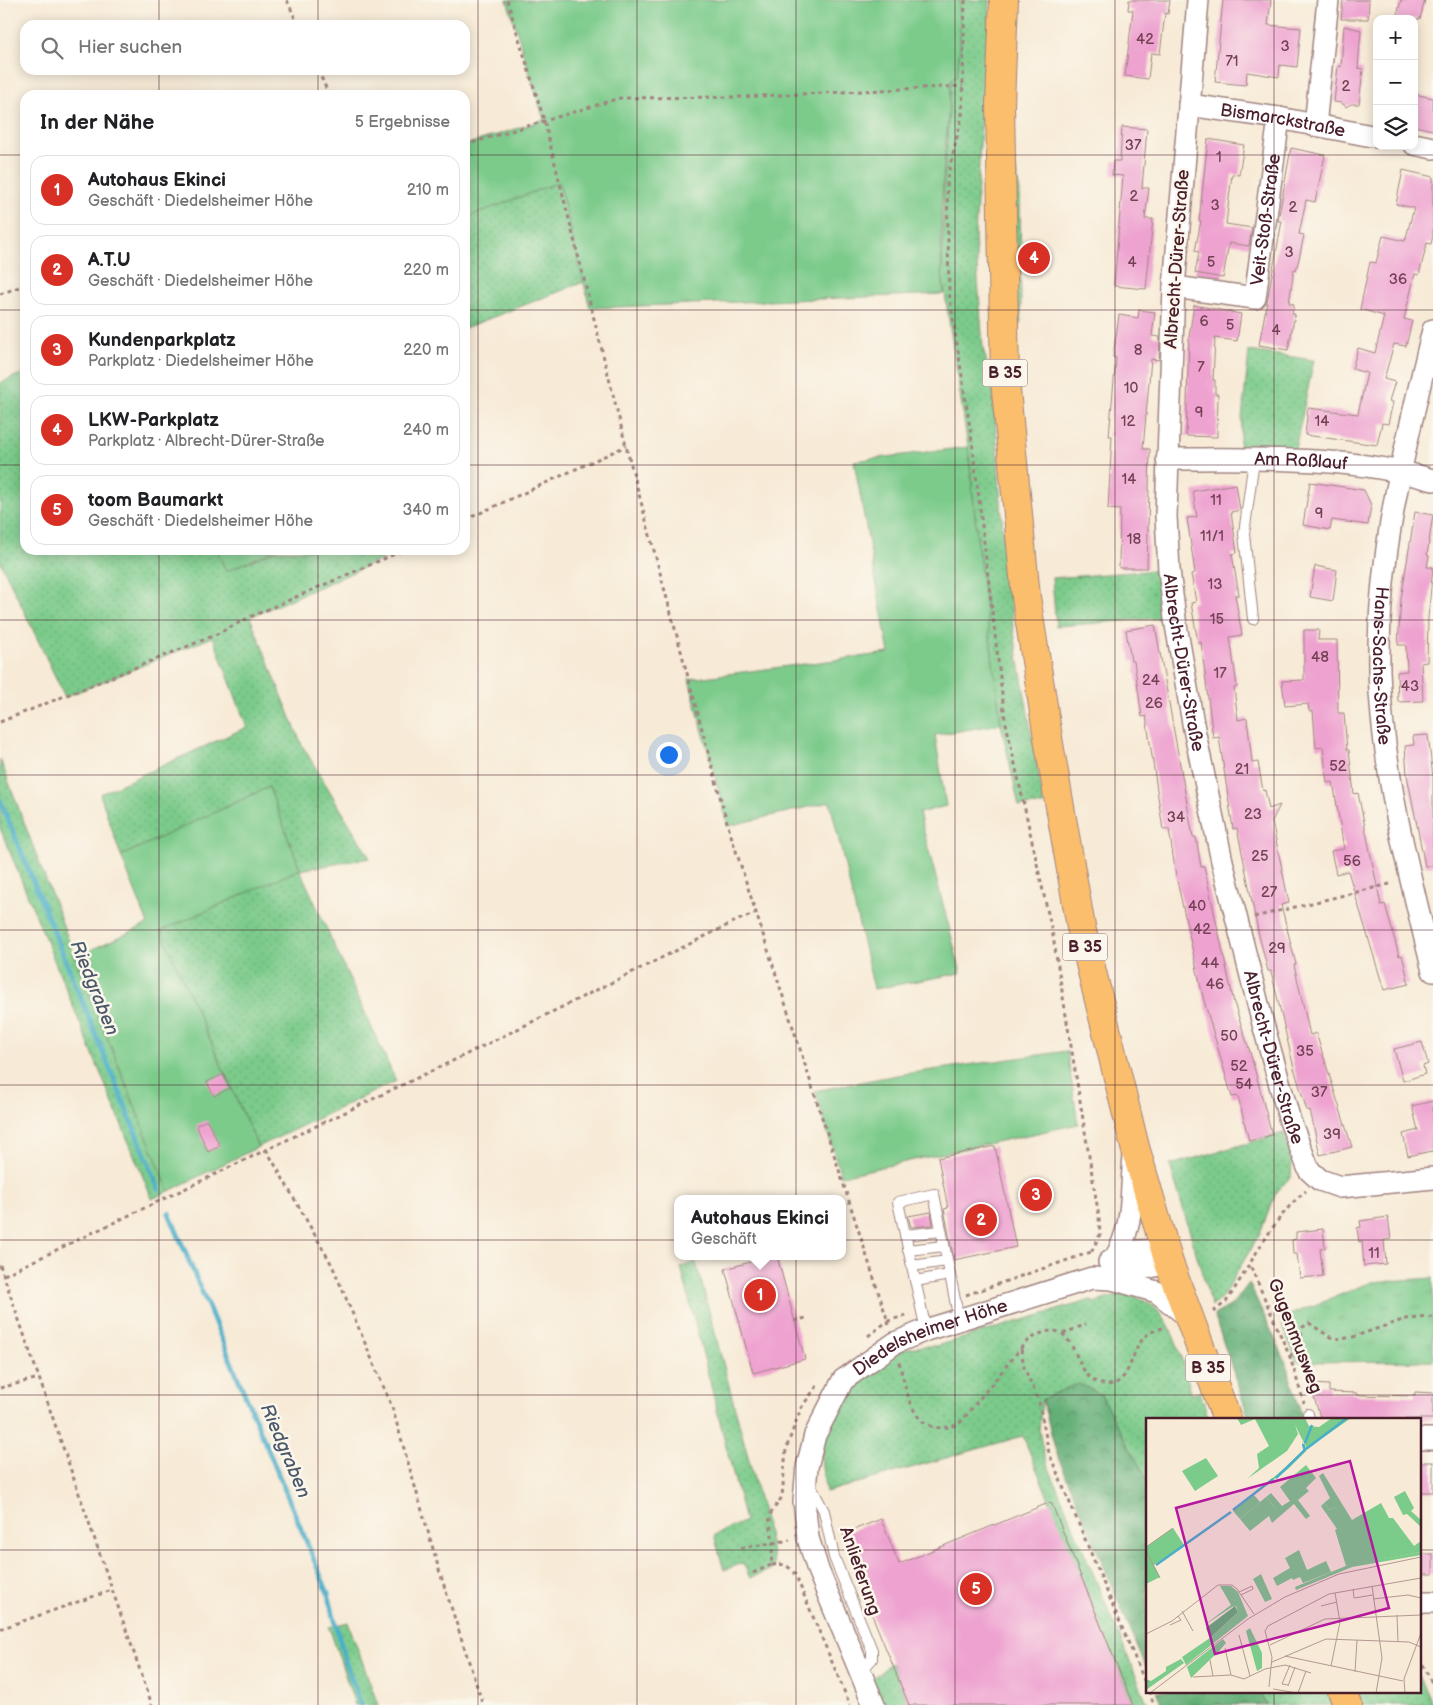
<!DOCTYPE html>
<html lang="de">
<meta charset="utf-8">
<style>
:root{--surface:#fff;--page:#f6f6f6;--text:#202124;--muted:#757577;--line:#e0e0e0;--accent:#d93025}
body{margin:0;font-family:"Balsamiq Sans",sans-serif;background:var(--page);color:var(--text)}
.controls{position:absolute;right:15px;top:15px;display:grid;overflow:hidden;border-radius:10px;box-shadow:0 2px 12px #0003}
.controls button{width:45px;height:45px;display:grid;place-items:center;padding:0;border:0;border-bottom:1px solid var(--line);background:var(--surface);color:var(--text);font:25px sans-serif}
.you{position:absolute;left:668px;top:754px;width:18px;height:18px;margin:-12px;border:4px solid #fff;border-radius:50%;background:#1a73e8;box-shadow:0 0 0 8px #1a73e833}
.badge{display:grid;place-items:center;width:32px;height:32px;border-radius:50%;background:var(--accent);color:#fff;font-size:16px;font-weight:700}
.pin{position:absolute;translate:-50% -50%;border:2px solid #fff;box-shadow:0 1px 5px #0006}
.popup{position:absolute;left:674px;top:1195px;width:172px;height:65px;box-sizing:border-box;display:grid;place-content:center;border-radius:10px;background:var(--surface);filter:drop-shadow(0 1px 4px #0005);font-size:16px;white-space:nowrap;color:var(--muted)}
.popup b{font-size:19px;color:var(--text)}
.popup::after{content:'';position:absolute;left:50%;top:100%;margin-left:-10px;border:10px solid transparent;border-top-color:var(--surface)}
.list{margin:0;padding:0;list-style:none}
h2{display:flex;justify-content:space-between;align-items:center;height:65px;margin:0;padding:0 20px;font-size:21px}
h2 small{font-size:16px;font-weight:400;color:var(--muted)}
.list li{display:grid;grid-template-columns:32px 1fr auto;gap:15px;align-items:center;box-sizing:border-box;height:70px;margin:0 10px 10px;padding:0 10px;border:1px solid var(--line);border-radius:15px}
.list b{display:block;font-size:19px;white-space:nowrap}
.list p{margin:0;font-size:16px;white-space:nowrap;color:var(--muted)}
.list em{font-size:16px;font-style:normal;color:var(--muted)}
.icon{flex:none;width:28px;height:28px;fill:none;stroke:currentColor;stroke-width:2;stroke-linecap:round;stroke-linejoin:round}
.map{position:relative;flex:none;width:1433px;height:1705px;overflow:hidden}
.search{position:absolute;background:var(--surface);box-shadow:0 2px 12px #0003;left:20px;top:20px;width:450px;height:55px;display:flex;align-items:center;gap:12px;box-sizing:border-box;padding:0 18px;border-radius:15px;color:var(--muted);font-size:19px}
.panel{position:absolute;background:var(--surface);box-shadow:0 2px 12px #0003;left:20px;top:90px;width:450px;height:465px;border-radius:15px}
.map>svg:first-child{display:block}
</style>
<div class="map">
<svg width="1433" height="1705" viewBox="0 0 1433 1705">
<defs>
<pattern id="grass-dots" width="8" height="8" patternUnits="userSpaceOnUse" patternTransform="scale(1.25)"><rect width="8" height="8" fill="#7bcb8b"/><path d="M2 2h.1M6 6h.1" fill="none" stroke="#6cae78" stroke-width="1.8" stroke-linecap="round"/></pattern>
<pattern id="forest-crowns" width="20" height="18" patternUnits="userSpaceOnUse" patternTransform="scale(1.25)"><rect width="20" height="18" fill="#64af77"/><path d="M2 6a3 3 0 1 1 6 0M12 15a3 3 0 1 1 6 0" fill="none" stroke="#548e62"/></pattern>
<pattern id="park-tufts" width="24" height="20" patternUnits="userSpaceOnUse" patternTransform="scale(1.25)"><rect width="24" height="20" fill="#7bcb8b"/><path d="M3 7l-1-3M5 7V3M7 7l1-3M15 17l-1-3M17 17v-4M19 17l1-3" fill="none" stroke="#6cae78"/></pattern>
</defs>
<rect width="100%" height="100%" fill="#fbf7ec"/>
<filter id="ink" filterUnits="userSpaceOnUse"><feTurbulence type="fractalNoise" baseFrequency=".02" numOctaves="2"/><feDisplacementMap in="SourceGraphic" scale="10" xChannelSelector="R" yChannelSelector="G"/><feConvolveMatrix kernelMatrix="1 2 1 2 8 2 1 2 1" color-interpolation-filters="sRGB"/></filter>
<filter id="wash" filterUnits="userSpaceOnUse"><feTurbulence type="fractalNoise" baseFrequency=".0096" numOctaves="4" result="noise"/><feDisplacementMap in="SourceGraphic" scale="20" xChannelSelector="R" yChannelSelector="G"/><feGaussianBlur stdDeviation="1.12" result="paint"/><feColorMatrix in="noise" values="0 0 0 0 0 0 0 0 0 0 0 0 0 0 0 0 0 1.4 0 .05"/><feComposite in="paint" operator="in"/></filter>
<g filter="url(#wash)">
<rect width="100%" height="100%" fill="#f7ead6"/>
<g fill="url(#grass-dots)" stroke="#62755b">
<path d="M 959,0 L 990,0 L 986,110 L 981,127 L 975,238 L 983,349 L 993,384 L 1003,532 L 1013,627 L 1044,805 L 1019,806 L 1001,724 L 978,547 L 968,447 L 942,274 L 944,181 L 951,79 L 957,74 L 960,46 Z"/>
<path d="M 1015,168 L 1020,191 L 1021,322 L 1014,331 Z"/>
<path d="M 559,182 L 584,282 L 465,328 L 465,218 Z"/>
<path d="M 1249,351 L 1314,360 L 1295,449 L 1239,448 Z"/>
<path d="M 25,372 L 25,550 L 217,550 L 226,571 L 276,550 L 404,550 L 250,617 L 302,745 L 370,858 L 300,870 L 396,1081 L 258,1147 L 161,931 L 300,869 L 269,787 L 121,856 L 100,794 L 247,727 L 213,637 L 65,697 L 0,561 L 0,383 Z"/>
<path d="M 1159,570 L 1162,618 L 1056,626 L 1052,578 Z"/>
<path d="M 0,759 L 75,957 L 169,1191 L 152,1199 L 0,828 Z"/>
<path d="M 1284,1133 L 1292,1162 L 1291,1177 L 1277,1191 L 1259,1235 L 1223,1296 L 1212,1307 L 1170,1165 Z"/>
<path d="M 696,1262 L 766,1524 L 775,1568 L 750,1578 L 743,1563 L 724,1570 L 714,1535 L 745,1521 L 681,1267 Z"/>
<path d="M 1120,1295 C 1172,1294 1179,1356 1192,1394 L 1200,1392 L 1209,1419 L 1147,1419 L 1147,1480 L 1101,1395 L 1042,1399 L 1039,1430 L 1044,1456 L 1148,1705 L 1133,1705 L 1023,1436 L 826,1492 C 824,1479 820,1463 822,1450 C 827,1414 867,1363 902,1350 C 914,1346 924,1346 936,1346 L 1091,1300 L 1093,1303 Z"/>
<path d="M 348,1622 L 378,1705 L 355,1705 L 329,1627 Z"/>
<path d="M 892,1663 L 909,1705 L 882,1705 L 871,1679 Z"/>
<path d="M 1419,1675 L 1433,1705 L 1361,1705 L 1355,1691 L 1419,1691 Z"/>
<path d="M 1259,1691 L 1331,1691 L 1337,1705 L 1266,1705 Z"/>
</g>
<g fill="url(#forest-crowns)" stroke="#576751">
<path d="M 1249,1283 L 1285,1360 L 1303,1419 L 1249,1419 L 1214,1315 L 1233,1304 Z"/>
<path d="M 1079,1383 L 1101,1395 L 1147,1480 L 1147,1670 L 1056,1452 L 1042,1399 Z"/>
<path d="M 1156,1691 L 1259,1691 L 1266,1705 L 1162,1705 Z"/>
</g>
<path fill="url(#park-tufts)" stroke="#62755b" d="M 1433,1278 L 1433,1361 L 1297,1362 L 1280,1319 L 1372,1282 Z"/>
<g fill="#7bcb8b" stroke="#62755b">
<path d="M 507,0 L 959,0 L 960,46 L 957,75 L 951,79 C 946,148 936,226 944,294 L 590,308 L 559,182 L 465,218 L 465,145 L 544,120 Z"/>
<path d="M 968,447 L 978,547 L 1001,724 L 935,735 L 946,806 L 919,813 L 961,973 L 874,989 L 830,802 L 728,826 L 689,679 L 889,653 L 854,461 Z"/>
<path d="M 217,550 L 276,550 L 226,571 Z"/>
<path d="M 269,787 L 300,869 L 161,931 L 258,1147 L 169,1191 L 75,957 L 148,924 L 121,856 Z"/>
<path d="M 1067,1051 L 1078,1124 L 841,1176 L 815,1091 L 897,1075 Z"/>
</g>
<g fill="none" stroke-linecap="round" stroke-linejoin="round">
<g stroke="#4aaec9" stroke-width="5">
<path d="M 0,800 L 159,1189"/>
<path d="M 169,1213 L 328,1593 L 346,1664 L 361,1705"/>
</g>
</g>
<g id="blocks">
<g fill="#eea2d0">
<path d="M 1129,0 L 1170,0 L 1168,14 L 1165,13 L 1160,54 L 1151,53 L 1148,79 L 1125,76 L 1133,10 L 1128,10 Z"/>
<path d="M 1223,0 L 1271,0 L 1268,25 L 1301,28 L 1297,67 L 1280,65 L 1279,77 L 1247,72 L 1246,85 L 1215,82 Z"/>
<path d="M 1343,0 L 1369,0 L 1368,19 L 1341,19 Z"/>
<path d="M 1401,0 L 1425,0 L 1420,19 L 1396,19 Z"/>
<path d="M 1344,26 L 1361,30 L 1358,68 L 1363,69 L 1359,104 L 1351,104 L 1346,107 L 1342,103 L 1334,102 L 1338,66 L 1341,67 Z"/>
<path d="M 1414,94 L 1433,98 L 1433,130 L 1414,126 Z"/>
<path d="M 1122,127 L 1147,129 L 1142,188 L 1149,188 L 1145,219 L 1153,219 L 1146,289 L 1114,286 L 1123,176 L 1112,175 L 1113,161 L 1120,161 Z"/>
<path d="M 1208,139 L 1244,145 L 1239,175 L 1232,174 L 1226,224 L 1252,228 L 1249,246 L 1229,243 L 1223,278 L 1195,273 L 1199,252 L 1195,251 L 1201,221 L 1199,221 Z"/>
<path d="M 1291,148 L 1325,155 L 1315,202 L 1306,200 L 1299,234 L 1304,235 L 1299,259 L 1296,270 L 1294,269 L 1289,303 L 1294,304 L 1292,314 L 1295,314 L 1288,350 L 1259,345 L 1282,221 L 1278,221 Z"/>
<path d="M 1403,170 L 1433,177 L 1433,236 L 1431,244 L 1427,243 L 1419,275 L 1415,274 L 1404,319 L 1412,321 L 1406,346 L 1394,344 L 1384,379 L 1395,382 L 1389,401 L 1393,402 L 1388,424 L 1382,423 L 1377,445 L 1305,435 L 1308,408 L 1358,414 L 1367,373 L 1352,369 L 1358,348 L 1375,353 L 1384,316 L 1360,309 L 1370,262 L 1376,263 L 1383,236 L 1405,241 L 1414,208 L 1396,204 Z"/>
<path d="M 1194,305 L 1241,314 L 1237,341 L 1215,338 L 1213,380 L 1215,380 L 1215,394 L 1218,394 L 1217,437 L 1186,436 L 1189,337 Z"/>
<path d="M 1139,310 L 1155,312 L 1152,336 L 1160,337 L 1159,360 L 1151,359 L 1143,449 L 1150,449 L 1147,568 L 1119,568 L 1120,510 L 1108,509 L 1112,436 L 1109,436 L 1116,358 L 1113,357 L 1119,315 L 1138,318 Z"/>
<path d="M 1310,482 L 1364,490 L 1371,505 L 1368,525 L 1332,520 L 1330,530 L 1303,525 Z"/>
<path d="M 1236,484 L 1240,510 L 1231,512 L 1237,553 L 1232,554 L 1239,595 L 1235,595 L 1242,635 L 1230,637 L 1237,687 L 1234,688 L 1238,720 L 1247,718 L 1252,763 L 1258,762 L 1263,791 L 1265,790 L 1269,809 L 1280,805 L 1272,821 L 1289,903 L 1281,905 L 1296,964 L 1294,965 L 1310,1035 L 1316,1033 L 1352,1147 L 1320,1155 L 1310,1110 L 1307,1111 L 1294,1068 L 1271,971 L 1268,971 L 1258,931 L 1237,828 L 1233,829 L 1219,737 L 1213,738 L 1201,642 L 1198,643 L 1191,603 L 1196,602 L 1191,574 L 1195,573 L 1187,518 L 1197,517 L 1193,491 Z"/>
<path d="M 1415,512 L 1433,515 L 1427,555 L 1429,556 L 1427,567 L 1433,567 L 1428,618 L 1427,662 L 1421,663 L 1423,701 L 1398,702 L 1397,672 L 1407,671 L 1406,645 L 1398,645 L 1401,599 Z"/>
<path d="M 1315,566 L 1337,570 L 1333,601 L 1310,597 Z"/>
<path d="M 1155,625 L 1193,837 L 1196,837 L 1201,867 L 1204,866 L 1234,1003 L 1250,1052 L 1272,1135 L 1249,1141 L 1238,1096 L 1232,1097 L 1203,997 L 1176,876 L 1169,829 L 1163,830 L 1146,716 L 1142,717 L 1134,661 L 1131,661 L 1126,630 Z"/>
<path d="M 1304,630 L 1319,630 L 1318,640 L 1337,640 L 1338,713 L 1344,713 L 1347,750 L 1349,750 L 1354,794 L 1358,793 L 1381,905 L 1385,904 L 1399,956 L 1402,955 L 1409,984 L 1384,990 L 1348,871 L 1336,874 L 1331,851 L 1344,849 L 1333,782 L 1327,783 L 1323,747 L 1316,748 L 1313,711 L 1309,711 L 1308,704 L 1285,706 L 1282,681 L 1304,680 Z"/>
<path d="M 1428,735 L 1433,777 L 1433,866 L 1425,866 L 1407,775 L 1405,746 L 1414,745 L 1413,736 Z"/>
<path d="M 1422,1042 L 1428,1064 L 1423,1066 L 1425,1074 L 1403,1081 L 1394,1049 Z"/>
<path d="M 224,1074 L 230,1088 L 214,1096 L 207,1082 Z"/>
<path d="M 1433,1101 L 1433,1151 L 1408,1156 L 1403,1134 L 1418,1130 L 1412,1106 Z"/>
<path d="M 207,1120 L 220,1146 L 208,1152 L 196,1125 Z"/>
<path d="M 995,1146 L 1016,1247 L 954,1260 L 944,1209 L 948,1208 L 938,1158 Z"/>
<path d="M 931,1212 L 933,1225 L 911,1227 L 908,1216 Z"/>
<path d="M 1388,1217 L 1391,1239 L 1384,1240 L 1386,1264 L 1364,1266 L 1362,1241 L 1359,1242 L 1357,1228 L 1361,1227 L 1360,1221 Z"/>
<path d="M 1323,1229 L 1325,1248 L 1320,1249 L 1323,1276 L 1300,1278 L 1297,1254 L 1293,1254 L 1292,1240 L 1296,1239 L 1296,1232 Z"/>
<path d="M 772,1256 L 777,1256 L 805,1359 L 753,1373 L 725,1269 Z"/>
<path d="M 1310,1384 L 1329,1385 L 1329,1392 L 1357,1393 L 1357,1395 L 1415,1396 L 1415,1392 L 1433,1393 L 1433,1419 L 1326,1419 L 1320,1417 Z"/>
<rect x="1419" y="1462" width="14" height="30"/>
<path d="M 1051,1502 L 1133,1705 L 909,1705 L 868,1605 L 871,1604 L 843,1534 L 881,1519 L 899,1564 Z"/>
<rect x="1419" y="1554" width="14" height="20"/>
</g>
</g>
</g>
<g filter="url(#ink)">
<use href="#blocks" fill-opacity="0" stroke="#a08480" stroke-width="1"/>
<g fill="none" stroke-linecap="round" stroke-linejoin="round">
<defs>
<g id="service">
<path d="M 1253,619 L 1244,534 L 1254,459"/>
<path d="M 905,1235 L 941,1231"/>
<path d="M 908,1250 L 944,1246"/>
<path d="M 912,1266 L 947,1261"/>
<path d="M 915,1281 L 950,1275"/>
<path d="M 926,1330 L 898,1202 L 934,1194 L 959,1320"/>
<path d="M 1308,1414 L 1309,1419"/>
<path d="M 808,1481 L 824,1511 L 834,1557 L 872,1650 L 872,1659 L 860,1672"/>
</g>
<g id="minor">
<path id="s1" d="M 1198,0 L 1174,287 L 1166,516 L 1169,570 L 1175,619 L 1194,729 L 1222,861 L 1263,1024 L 1290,1121 L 1309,1170 L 1320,1180 L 1340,1187 L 1433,1178"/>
<path id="s2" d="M 1189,105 L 1279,118 L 1377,137"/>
<path d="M 1315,126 L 1328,0"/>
<path d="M 1414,144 L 1433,148"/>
<path id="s3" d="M 1174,287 L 1255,298 L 1279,118"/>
<path id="s4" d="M 1433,330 C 1406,442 1377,554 1379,670 C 1382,773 1409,872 1433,971"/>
<path id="s5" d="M 1167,459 C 1256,459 1346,455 1433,480"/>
<path d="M 1114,1260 C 1135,1224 1130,1196 1134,1156"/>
<path d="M 1109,1262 L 1136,1251 L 1165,1250"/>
<path d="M 1112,1279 L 1136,1270 L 1169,1263"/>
<path d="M 1419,1439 L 1433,1439"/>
<path d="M 1419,1602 L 1433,1602"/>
<path id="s6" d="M 874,1705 L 818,1570 L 808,1538 L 804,1501 L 807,1467 L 815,1435 L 843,1380 L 895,1343 L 926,1330 L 1092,1278 L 1112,1279 L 1157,1292 L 1182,1312"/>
</g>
<g id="primary">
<path d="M 1004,0 L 1000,104 L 1005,380 L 1026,597 L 1049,744 L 1081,927 L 1135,1147 L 1169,1263 L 1227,1419"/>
<path d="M 1342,1691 L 1348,1705"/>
</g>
</defs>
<use href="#service" stroke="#a08480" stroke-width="12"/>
<use href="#minor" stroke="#a08480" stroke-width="24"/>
<use href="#primary" stroke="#a08480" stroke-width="30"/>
<g stroke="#a08480" stroke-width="3" stroke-dasharray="4 4" stroke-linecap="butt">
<path d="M 287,0 L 298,25"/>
<path d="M 507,0 L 544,120 L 626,446 L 728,826 L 889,1325"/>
<path d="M 965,0 L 962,116 L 947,179 L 949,292 L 972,441 L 1005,719 L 1053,936 L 1099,1217 L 1100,1234 L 1091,1253"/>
<path d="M 318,70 L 329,95"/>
<path d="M 465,145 L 620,98 L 741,97 L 963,86"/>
<path d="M 0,294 L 25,285"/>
<path d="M 465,520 L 626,446"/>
<path d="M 0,722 L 213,636 L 250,617 L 404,550"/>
<path d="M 1254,917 L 1394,883"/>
<path d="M 266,1149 L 332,1265 L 392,1407 L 440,1573 L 483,1705"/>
<path d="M 0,1265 L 152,1705"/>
<path d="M 1251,1267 L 1290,1357 L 1304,1403"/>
<path d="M 4,1275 L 465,1055 L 738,920 L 757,913"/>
<path d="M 966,1295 L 1091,1252"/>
<path d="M 1213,1312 L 1226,1302 C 1249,1268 1274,1215 1306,1191"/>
<path d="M 794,1321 L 806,1318"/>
<path d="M 1063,1334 L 1086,1324"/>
<path d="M 868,1336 L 888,1321 L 910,1314"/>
<path d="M 1021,1349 L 1024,1367 L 1039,1402 L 1049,1453 L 1147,1687"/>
<path d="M 1290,1357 L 1300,1341 L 1303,1327 L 1309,1323 L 1330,1337 L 1341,1339 L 1353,1337 L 1405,1319 L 1433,1317"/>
<path d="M 899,1362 C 908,1396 913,1441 959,1424 L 1025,1343 C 1079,1303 1069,1374 1099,1383 C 1129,1393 1129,1356 1142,1340 C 1148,1332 1156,1330 1165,1327"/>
<path d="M 817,1386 L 801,1408 L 786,1449 L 782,1497 L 769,1516 L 773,1542 L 771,1565 C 784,1563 789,1565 796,1576 L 850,1705"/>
<path d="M 0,1388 L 39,1378"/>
<path d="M 741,1548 L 790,1540"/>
<path d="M 753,1573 L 771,1565"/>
<path d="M 0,1629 L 112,1590"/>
<path d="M 1419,1657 L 1433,1685"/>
<path d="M 1149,1691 L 1154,1705"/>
<path d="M 908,1705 L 909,1705"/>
</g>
<use href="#service" stroke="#fff" stroke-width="10"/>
<use href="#minor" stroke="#fff" stroke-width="21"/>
<use href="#primary" stroke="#fabe6d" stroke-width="28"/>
</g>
</g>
<path fill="none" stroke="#4a1f2b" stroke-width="1" stroke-opacity="0.55" d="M 159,0 L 159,25M 318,0 L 318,25M 478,0 L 478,1705M 637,0 L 637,1705M 796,0 L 796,1705M 955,0 L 955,1705M 1115,0 L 1115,1705M 1274,0 L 1274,1419M 159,70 L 159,95M 318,70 L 318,95M 0,155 L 25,155M 465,155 L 1433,155M 0,310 L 25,310M 465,310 L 1433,310M 0,465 L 25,465M 465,465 L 1433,465M 159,550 L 159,1705M 318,550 L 318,1705M 0,620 L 1433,620M 0,775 L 1433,775M 0,930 L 1433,930M 0,1085 L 1433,1085M 0,1240 L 1433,1240M 0,1395 L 1433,1395M 0,1550 L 1147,1550M 1419,1550 L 1433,1550M 1274,1691 L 1274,1705"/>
<g text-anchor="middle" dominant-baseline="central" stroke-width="5" stroke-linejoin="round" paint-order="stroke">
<g font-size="15" fill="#734054">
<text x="1145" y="39">42</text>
<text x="1285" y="46">3</text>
<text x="1232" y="61">71</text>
<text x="1346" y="86">2</text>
<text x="1133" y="145">37</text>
<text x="1219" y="157">1</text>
<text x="1134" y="196">2</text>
<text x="1215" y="205">3</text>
<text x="1293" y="207">2</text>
<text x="1289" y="252">3</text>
<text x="1132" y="262">4</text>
<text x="1211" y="262">5</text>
<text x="1398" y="279">36</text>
<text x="1204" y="321">6</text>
<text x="1230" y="325">5</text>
<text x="1276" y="330">4</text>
<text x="1138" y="350">8</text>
<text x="1201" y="367">7</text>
<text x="1131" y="388">10</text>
<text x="1199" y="412">9</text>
<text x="1128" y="421">12</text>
<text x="1322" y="421">14</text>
<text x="1129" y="479">14</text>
<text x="1216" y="500">11</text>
<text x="1319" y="513">9</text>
<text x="1212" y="536">11/1</text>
<text x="1134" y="539">18</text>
<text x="1215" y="584">13</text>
<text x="1217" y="619">15</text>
<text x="1320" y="657">48</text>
<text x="1220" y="673">17</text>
<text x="1151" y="680">24</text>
<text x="1410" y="686">43</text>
<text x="1154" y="703">26</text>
<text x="1338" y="766">52</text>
<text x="1242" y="769">21</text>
<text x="1253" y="814">23</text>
<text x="1176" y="817">34</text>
<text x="1260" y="856">25</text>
<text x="1352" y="861">56</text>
<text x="1269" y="892">27</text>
<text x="1197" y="906">40</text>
<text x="1202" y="929">42</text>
<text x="1277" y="948">29</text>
<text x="1210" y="963">44</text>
<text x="1215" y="984">46</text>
<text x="1229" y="1036">50</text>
<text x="1305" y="1051">35</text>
<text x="1239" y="1066">52</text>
<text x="1244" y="1084">54</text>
<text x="1319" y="1092">37</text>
<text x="1332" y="1134">39</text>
<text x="1374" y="1253">11</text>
</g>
<g fill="#fbf7ec" stroke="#7f6065" stroke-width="1">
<rect x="982.5" y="359.5" width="45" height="27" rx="4"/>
<rect x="1062.5" y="933.5" width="45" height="27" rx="4"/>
<rect x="1185.5" y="1354.5" width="45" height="27" rx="4"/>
</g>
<g font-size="16" font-weight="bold" fill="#4a1f2b">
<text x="1005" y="373">B 35</text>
<text x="1085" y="947">B 35</text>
<text x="1208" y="1368">B 35</text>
</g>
<g font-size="18" fill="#4a1f2b" stroke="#fbf7ec">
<text stroke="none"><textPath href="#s2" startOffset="95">Bismarckstraße</textPath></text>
<text stroke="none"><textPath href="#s3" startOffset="161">Veit-Stoß-Straße</textPath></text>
<text transform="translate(1177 259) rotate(-86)">Albrecht-Dürer-Straße</text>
<text stroke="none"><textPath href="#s5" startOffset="134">Am Roßlauf</textPath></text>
<text stroke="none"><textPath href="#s1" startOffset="665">Albrecht-Dürer-Straße</textPath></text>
<text stroke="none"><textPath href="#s4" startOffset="341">Hans-Sachs-Straße</textPath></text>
<text stroke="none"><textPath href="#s1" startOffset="1070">Albrecht-Dürer-Straße</textPath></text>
<text transform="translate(1295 1336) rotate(69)">Gugenmusweg</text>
<text stroke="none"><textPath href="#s6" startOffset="444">Diedelsheimer Höhe</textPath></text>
<text transform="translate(860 1571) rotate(71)">Anlieferung</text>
</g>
<g font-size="19" font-style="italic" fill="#4a586a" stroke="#fbf7ec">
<text transform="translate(94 988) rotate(68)">Riedgraben</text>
<text transform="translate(285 1451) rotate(67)">Riedgraben</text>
</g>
</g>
<g transform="translate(1146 1418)">
<rect width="275" height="275" fill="#f7ead6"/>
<path d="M 91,0 L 159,0 L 163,8 L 173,9 L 186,0 L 205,0 L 161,31 L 149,7 L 152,16 L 141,33 L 101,61 L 113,50 L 111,36 L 123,28 L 109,1 L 95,7 ZM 156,23 L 160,33 L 142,51 L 87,93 L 140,49 L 157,32 ZM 60,40 L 72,58 L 49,73 L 36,53 ZM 160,47 L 170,60 L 160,70 L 163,73 L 152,82 L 164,98 L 160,101 L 148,86 L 126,105 L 123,98 L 104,113 L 94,101 L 113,85 L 131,92 L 120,79 L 125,75 L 136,88 L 144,83 L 134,69 ZM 178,85 L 184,92 L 189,89 L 201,105 L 191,111 L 175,88 ZM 275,134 L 275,137 L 206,149 L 150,172 L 149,169 L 202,147 ZM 74,168 L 85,168 L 92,174 L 102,198 L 40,247 L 36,239 L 64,220 L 92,194 L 90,188 L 86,189 L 57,208 L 85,187 ZM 77,221 L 80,225 L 74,232 L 45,260 L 41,249 ZM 35,241 L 38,245 L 0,272 L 0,261 L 5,263 L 20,253 L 20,249 Z" fill="#7bcb8b"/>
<path d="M 89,188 L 92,194 L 64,220 L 60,210 Z" fill="#64af77"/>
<path d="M 104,210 L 116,235 L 116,250 L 111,253 L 100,213 Z" fill="#7bcb8b"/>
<path d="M 177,55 L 206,102 L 235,85 L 243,100 L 247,100 L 268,128 L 275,123 L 275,134 L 200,148 L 189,112 L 200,105 L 189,89 L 184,92 L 178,85 L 184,80 L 173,58 ZM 259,73 L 268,90 L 265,93 L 275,102 L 275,109 L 261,96 L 257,97 L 248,79 ZM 108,77 L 114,84 L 120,79 L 131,92 L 123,98 L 113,85 L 94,101 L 87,93 ZM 27,110 L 38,127 L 8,147 L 14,159 L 0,166 L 0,129 ZM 153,132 L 161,152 L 180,143 L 185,154 L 157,165 L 154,159 L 147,162 L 146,160 L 131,168 L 127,160 L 144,150 L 139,140 ZM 115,156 L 126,181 L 119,184 L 107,161 Z" fill="#7bcb8b"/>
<path fill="none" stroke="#4aaec9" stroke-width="2.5" d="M 159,25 L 166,7M 160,31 L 201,0M 130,60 L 159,32 L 157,26M 87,92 L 127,61M 10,147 L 85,94"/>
<path fill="none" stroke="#b29992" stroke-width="1" d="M 0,129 L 27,110M 0,133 L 14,160M 226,168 L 236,240 L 230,275M 207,171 L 208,180 L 227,177M 93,174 L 106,168 L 107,171 L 95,177M 227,181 L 262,177 L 275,180M 175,188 L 191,184M 36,193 L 47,213M 251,197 L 252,224M 24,207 L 35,202 L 32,198M 0,216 L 26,203 L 72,167 L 86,167 L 91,171 L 108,196M 93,217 L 104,258M 124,227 L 179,201 L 275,197M 79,230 L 85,257M 139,238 L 257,263M 64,242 L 67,258M 126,244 L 180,221 L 263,224 L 275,229M 185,248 L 194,204 L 189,175M 209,254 L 211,222M 47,259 L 85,257 L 98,261 L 119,251 L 139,247 L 165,255M 142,267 L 136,266 L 144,247M 142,268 L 149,249M 123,269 L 126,239 L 119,213 L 122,208 L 183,176 L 275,160M 127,271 L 151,275M 4,275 L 102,201 L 139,179 L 193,156 L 275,139M 152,275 L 160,253M 259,275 L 258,261 L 275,215"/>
<path fill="#b5179e" fill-opacity="0.15" stroke="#b5179e" stroke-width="2.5" d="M 204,43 L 243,190 L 69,236 L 30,90 Z"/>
<rect width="275" height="275" fill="none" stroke="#4a1f2b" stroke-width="2.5"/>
</g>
</svg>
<div class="controls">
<button>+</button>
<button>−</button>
<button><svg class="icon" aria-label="layers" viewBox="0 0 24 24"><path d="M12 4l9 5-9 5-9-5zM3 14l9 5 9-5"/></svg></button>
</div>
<div class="you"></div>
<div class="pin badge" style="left:760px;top:1295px">1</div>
<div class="popup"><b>Autohaus Ekinci</b>Geschäft</div>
<div class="pin badge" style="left:981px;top:1220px">2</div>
<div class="pin badge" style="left:1036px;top:1195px">3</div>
<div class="pin badge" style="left:1034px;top:258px">4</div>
<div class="pin badge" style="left:976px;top:1589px">5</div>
<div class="search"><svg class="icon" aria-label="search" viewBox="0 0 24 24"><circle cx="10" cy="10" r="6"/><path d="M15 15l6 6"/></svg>Hier suchen</div>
<section class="panel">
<h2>In der Nähe<small>5 Ergebnisse</small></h2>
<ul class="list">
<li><span class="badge">1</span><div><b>Autohaus Ekinci</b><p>Geschäft · Diedelsheimer Höhe</p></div><em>210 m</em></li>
<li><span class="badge">2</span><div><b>A.T.U</b><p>Geschäft · Diedelsheimer Höhe</p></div><em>220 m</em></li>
<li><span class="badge">3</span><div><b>Kundenparkplatz</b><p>Parkplatz · Diedelsheimer Höhe</p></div><em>220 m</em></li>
<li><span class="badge">4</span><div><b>LKW-Parkplatz</b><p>Parkplatz · Albrecht-Dürer-Straße</p></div><em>240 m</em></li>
<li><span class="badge">5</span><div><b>toom Baumarkt</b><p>Geschäft · Diedelsheimer Höhe</p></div><em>340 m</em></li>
</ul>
</section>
</div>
